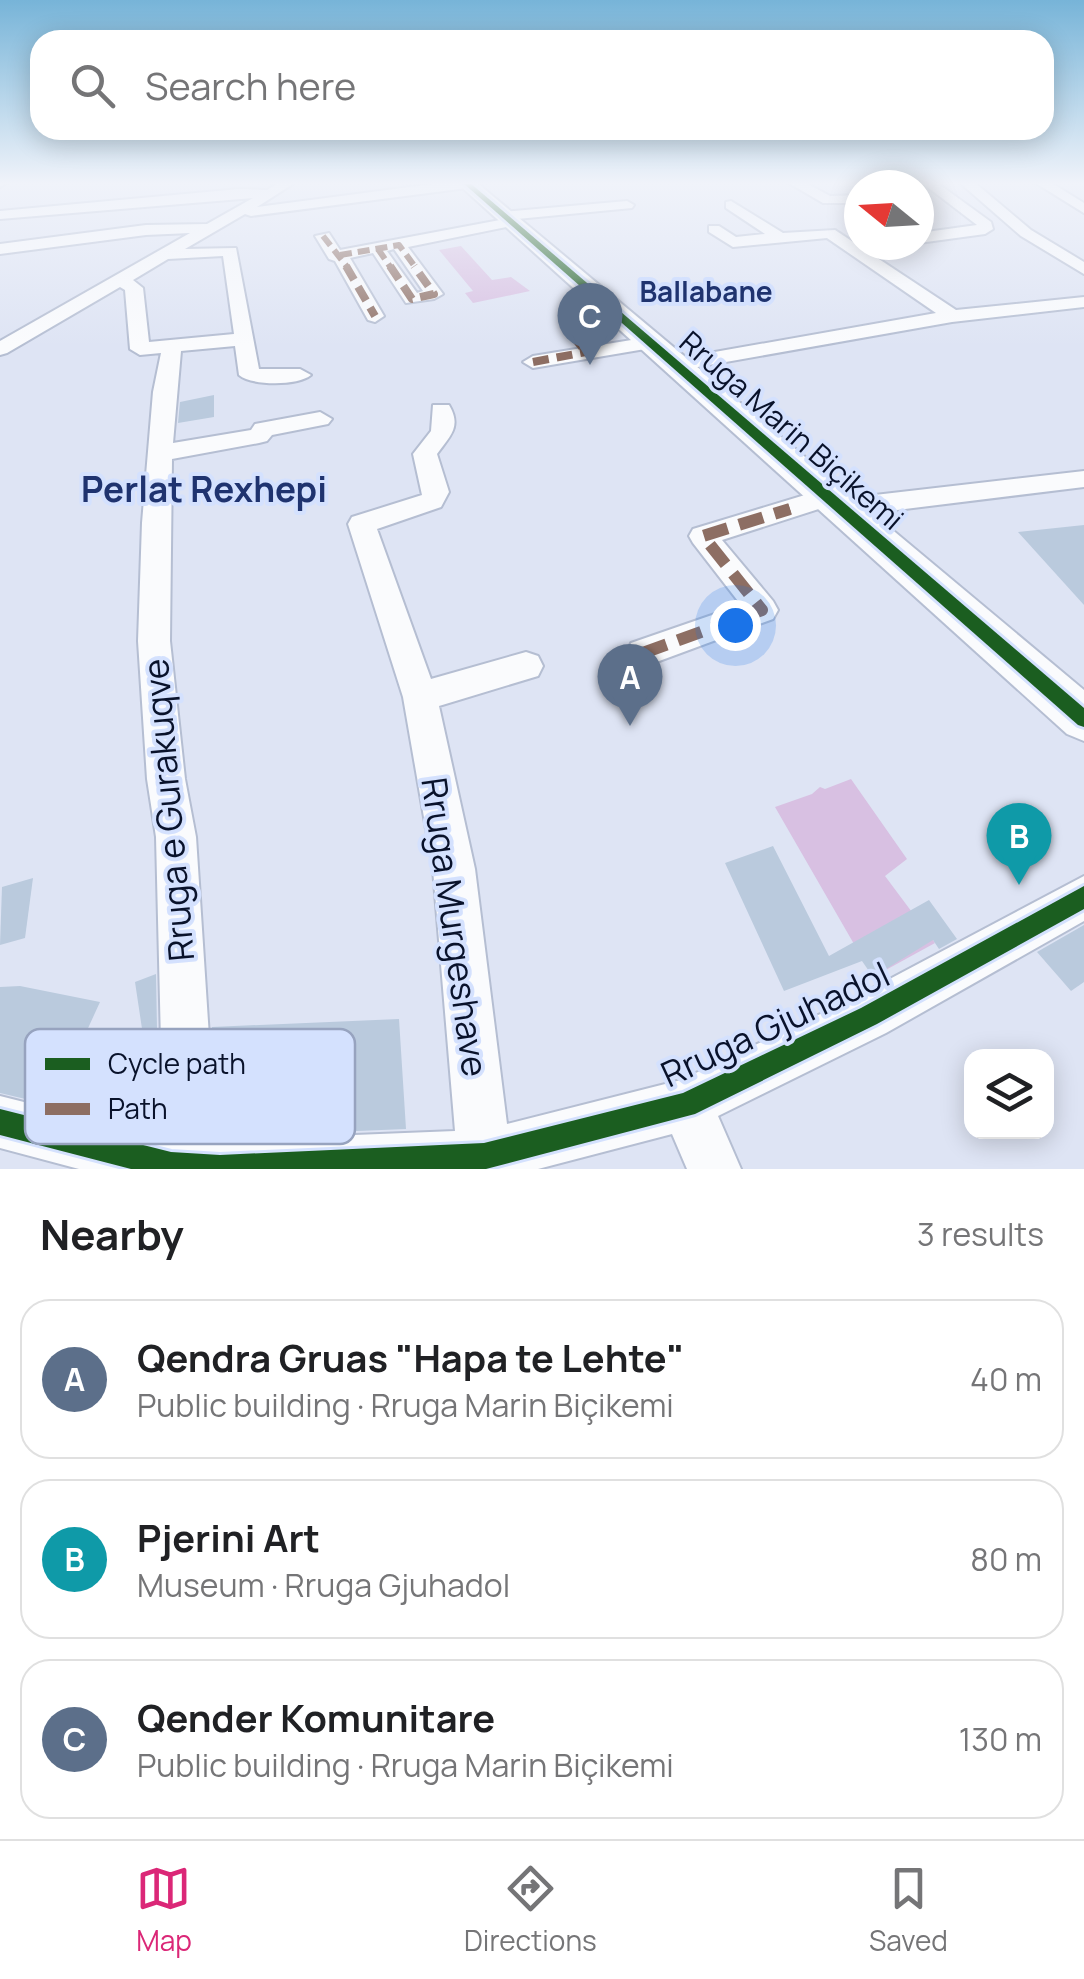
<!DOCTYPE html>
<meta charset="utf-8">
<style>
:root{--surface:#fff;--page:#f6f6f6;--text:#202124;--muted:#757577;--line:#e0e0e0;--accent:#db2777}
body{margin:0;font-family:Manrope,sans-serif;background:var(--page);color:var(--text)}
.controls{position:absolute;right:30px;bottom:30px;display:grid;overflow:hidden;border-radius:20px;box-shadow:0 5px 25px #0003}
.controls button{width:90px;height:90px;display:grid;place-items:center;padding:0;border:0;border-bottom:2px solid var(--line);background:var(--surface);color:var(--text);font:50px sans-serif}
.compass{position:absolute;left:844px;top:170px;width:90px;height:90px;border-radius:50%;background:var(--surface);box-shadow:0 5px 25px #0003;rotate:288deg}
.you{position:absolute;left:735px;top:625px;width:35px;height:35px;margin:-25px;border:8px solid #fff;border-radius:50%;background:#1a73e8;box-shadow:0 0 0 15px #1a73e833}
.badge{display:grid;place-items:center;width:65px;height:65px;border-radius:50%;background:var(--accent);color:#fff;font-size:32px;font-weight:700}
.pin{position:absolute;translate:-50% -82px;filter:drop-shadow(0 2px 5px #0008)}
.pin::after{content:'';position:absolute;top:52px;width:35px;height:30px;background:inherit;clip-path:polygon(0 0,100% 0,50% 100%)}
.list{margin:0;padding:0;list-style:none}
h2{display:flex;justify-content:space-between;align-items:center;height:130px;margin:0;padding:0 40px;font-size:42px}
h2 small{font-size:32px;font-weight:400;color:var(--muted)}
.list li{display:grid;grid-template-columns:65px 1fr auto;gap:30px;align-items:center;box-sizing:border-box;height:160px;margin:0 20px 20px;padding:0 20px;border:2px solid var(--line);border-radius:30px}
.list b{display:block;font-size:38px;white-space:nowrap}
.list p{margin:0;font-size:32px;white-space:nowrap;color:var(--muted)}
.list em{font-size:32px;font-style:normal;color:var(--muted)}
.icon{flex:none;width:55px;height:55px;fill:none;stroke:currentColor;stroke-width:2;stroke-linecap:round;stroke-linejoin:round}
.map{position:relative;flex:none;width:1084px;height:1169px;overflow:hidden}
.search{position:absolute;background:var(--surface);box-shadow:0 5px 25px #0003;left:30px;right:30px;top:30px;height:110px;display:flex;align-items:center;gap:25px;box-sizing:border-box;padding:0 35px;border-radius:30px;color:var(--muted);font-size:38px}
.sheet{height:670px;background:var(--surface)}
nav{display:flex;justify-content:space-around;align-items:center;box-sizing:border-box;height:140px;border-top:2px solid var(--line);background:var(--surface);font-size:28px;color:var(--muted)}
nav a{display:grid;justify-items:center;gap:5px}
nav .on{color:var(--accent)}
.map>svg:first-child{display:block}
</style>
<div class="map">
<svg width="1084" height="1169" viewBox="0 0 1084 1169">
<rect width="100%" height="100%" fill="#dee4f4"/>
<g fill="#d8c0e2">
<path d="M 461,246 L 492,280 L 511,277 L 530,291 L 473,303 L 465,293 L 473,291 L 439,250 Z"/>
<path d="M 851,779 L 907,859 L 885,876 L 935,943 L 873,977 L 775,807 L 812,794 L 820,787 L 825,789 Z"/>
</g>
<g fill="#bacadd">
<path d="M 214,395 L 214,417 L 178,423 L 180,402 Z"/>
<path d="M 1084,525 L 1084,605 L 1018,532 Z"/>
<path d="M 773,846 L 829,956 L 929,900 L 957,939 L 939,949 L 933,940 L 873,977 L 862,961 L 784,991 L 725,863 Z"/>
<path d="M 33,878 L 25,938 L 0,945 L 2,887 Z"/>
<path d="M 1084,925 L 1084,982 L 1071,991 L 1037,952 Z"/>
<path d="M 156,974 L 158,1083 L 148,1128 L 0,1093 L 0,987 L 20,986 L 100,1002 L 84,1037 L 144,1042 L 135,982 Z"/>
<path d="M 399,1019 L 406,1129 L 212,1137 L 216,1083 L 212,1027 Z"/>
</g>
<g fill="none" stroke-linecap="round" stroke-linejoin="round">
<defs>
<g id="street">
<path d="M 0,182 L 7,182 L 0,187 Z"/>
<path d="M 280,182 L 296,182 L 257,207 L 448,182 L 474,184 L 467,188 L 251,216 L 245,214 L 185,249 L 236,248 L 259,369 L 300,369 L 311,375 C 298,386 252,386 239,375 L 235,346 L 181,351 L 173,443 L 251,430 L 255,424 L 320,412 L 332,419 L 328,424 L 272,435 L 267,441 L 259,443 L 172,459 L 170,641 L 185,779 L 196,837 L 212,1083 L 202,1141 L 455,1131 L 433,869 L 403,697 L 348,524 L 352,517 L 422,495 L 413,454 L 431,431 L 433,405 L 449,405 C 462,427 450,436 437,454 L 449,492 L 441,507 L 377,529 L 431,679 L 526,652 L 538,656 L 543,666 L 538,676 L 439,706 L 475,869 L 507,1124 L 681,1080 L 852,999 L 1084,876 L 1084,921 L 886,1033 L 718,1116 L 741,1169 L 687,1169 L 672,1134 L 538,1169 L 79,1169 L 0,1148 L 0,1096 L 151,1134 L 162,1083 L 156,837 L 147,779 L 138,641 L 142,523 L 153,392 L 161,353 L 140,355 L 130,349 L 125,290 L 120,287 L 7,353 L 0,355 L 0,341 L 190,233 L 146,235 L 0,254 L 0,244 L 146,225 L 207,224 L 253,198 L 0,219 L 0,211 L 239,189 L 267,190 ZM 223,256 L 234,334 L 149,342 L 143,288 L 133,280 L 168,259 Z"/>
<path d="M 787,182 L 804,182 L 830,196 L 859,195 L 859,203 L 823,203 Z"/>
<path d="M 921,182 L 936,182 L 991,222 L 993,229 L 985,234 L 919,243 L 919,233 L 977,225 Z"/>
<path d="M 959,182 L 974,182 L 1031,230 L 1084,262 L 1084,274 L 1021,236 Z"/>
<path d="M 1034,182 L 1050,182 L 1084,203 L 1084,213 Z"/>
<path d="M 627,201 L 634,205 L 632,208 L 517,219 L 516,225 L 408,247 L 443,294 L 434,299 L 406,303 L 373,253 L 350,258 L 384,316 L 375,322 L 368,320 L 335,261 L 329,259 L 315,236 L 329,233 L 340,250 L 500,220 L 496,216 L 503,212 ZM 394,249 L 423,291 L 417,293 L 387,251 Z"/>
<path d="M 731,201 L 783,233 L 835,230 L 956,310 L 1084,297 L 1084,307 L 952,322 L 675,371 L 668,369 L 665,365 L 675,359 L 936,313 L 827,238 L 733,247 L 709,232 L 709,226 L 719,226 L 736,237 L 765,234 L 726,208 L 726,202 Z"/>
<path d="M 650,337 L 657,339 L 657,347 L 533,368 L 523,362 L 533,356 Z"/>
<path d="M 1084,471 L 1084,487 L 840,517 L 831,515 L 828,506 L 722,540 L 773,601 L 778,610 L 773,619 L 643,667 L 631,663 L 627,653 L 631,643 L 741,605 L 693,543 L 689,536 L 693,529 L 828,488 L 837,491 L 840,499 Z"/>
</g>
<path id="secondary" d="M 456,182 L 476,182 L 1084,690 L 1084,741 L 1067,734 Z"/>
</defs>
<use href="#street" stroke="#b5bed2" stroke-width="4"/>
<use href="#secondary" stroke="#b5bed2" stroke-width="4"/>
<use href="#street" fill="#fafbfd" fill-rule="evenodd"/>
<use href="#secondary" fill="#fafbfd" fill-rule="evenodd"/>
<g stroke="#8d6e63" stroke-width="6" stroke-dasharray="12 6" stroke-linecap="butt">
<path d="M 323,236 L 348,268"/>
<path d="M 378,249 L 391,268"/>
<path d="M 340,255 L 399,245 L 416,268"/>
</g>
<g stroke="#8d6e63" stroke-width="8" stroke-dasharray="16 8" stroke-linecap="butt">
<path d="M 346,266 L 375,316"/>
<path d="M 390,266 L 412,299 L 434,294 L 414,266"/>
<path d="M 572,335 L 586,352"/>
<path d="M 533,362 L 586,352"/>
</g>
<path stroke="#8d6e63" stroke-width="10" stroke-dasharray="20 10" stroke-linecap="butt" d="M 784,511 L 790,509"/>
<path stroke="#8d6e63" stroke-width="12" stroke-dasharray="25 12" stroke-linecap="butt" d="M 643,653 L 762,610 L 703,536 L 790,509"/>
<defs>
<g id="cycleway">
<path d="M 462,182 L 469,182 L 1084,708 L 1084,727 L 1078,725 Z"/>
<path d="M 1084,886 L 1084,909 L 877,1024 L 695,1114 L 486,1169 L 131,1169 L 0,1135 L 0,1109 L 171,1152 L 220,1155 L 484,1143 L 683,1093 L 861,1008 Z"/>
</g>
</defs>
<use href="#cycleway" stroke="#d4e1fe" stroke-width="6"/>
<use href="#cycleway" fill="#1b5e20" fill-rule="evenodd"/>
</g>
<linearGradient id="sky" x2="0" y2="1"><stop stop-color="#77b4d8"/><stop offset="0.53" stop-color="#f0f3fa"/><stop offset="1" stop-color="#f0f3fa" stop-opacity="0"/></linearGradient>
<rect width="1084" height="346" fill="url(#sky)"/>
<g text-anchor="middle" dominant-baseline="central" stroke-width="8" stroke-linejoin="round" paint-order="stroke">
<g font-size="28" font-weight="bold" fill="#1f336f" stroke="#d4e1fe">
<text x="706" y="291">Ballabane</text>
</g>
<g font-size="30" fill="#09122b" stroke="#d4e1fe">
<text transform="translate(792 430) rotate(41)">Rruga Marin Biçikemi</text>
</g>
<g font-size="35" font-weight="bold" fill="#1f336f" stroke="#d4e1fe">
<text x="204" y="489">Perlat Rexhepi</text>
</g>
<g font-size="35" fill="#09122b" stroke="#d4e1fe">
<text transform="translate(168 810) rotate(-95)">Rruga e Gurakuqve</text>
<text transform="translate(455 927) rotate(82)">Rruga Murgeshave</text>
<text transform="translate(775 1024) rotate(-25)">Rruga Gjuhadol</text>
</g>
</g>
<rect x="25" y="1029" width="330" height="115" rx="15" fill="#d4e1fe" stroke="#97a3bf" stroke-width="2.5"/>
<rect x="45" y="1058" width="45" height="12" fill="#1b5e20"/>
<rect x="45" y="1103" width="45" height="12" fill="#8d6e63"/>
<g font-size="28" fill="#09122b">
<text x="108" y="1074">Cycle path</text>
<text x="108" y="1119">Path</text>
</g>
</svg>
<div class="controls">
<button><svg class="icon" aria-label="layers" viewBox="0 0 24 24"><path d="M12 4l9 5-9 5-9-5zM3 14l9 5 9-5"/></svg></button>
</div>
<svg class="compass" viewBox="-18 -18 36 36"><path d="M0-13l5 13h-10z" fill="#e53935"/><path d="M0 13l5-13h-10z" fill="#757577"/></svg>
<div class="you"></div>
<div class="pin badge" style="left:630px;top:726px;background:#5c6f8a">A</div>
<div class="pin badge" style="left:1019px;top:885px;background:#0f9aa8">B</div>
<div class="pin badge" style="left:590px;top:365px;background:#5c6f8a">C</div>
<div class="search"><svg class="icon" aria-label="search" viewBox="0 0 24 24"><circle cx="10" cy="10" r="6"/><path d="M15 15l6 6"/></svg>Search here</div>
</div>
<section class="sheet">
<h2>Nearby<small>3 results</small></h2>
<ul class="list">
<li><span class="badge" style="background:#5c6f8a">A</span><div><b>Qendra Gruas &quot;Hapa te Lehte&quot;</b><p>Public building · Rruga Marin Biçikemi</p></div><em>40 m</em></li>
<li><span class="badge" style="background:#0f9aa8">B</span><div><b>Pjerini Art</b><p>Museum · Rruga Gjuhadol</p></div><em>80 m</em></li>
<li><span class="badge" style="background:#5c6f8a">C</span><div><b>Qender Komunitare</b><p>Public building · Rruga Marin Biçikemi</p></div><em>130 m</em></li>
</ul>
</section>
<nav>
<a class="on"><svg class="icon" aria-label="map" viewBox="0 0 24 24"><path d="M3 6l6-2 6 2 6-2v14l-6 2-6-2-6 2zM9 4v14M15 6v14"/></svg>Map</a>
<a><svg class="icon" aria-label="directions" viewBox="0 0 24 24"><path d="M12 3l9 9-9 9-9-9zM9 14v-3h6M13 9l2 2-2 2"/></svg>Directions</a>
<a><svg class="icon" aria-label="saved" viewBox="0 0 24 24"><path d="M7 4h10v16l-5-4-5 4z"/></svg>Saved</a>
</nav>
